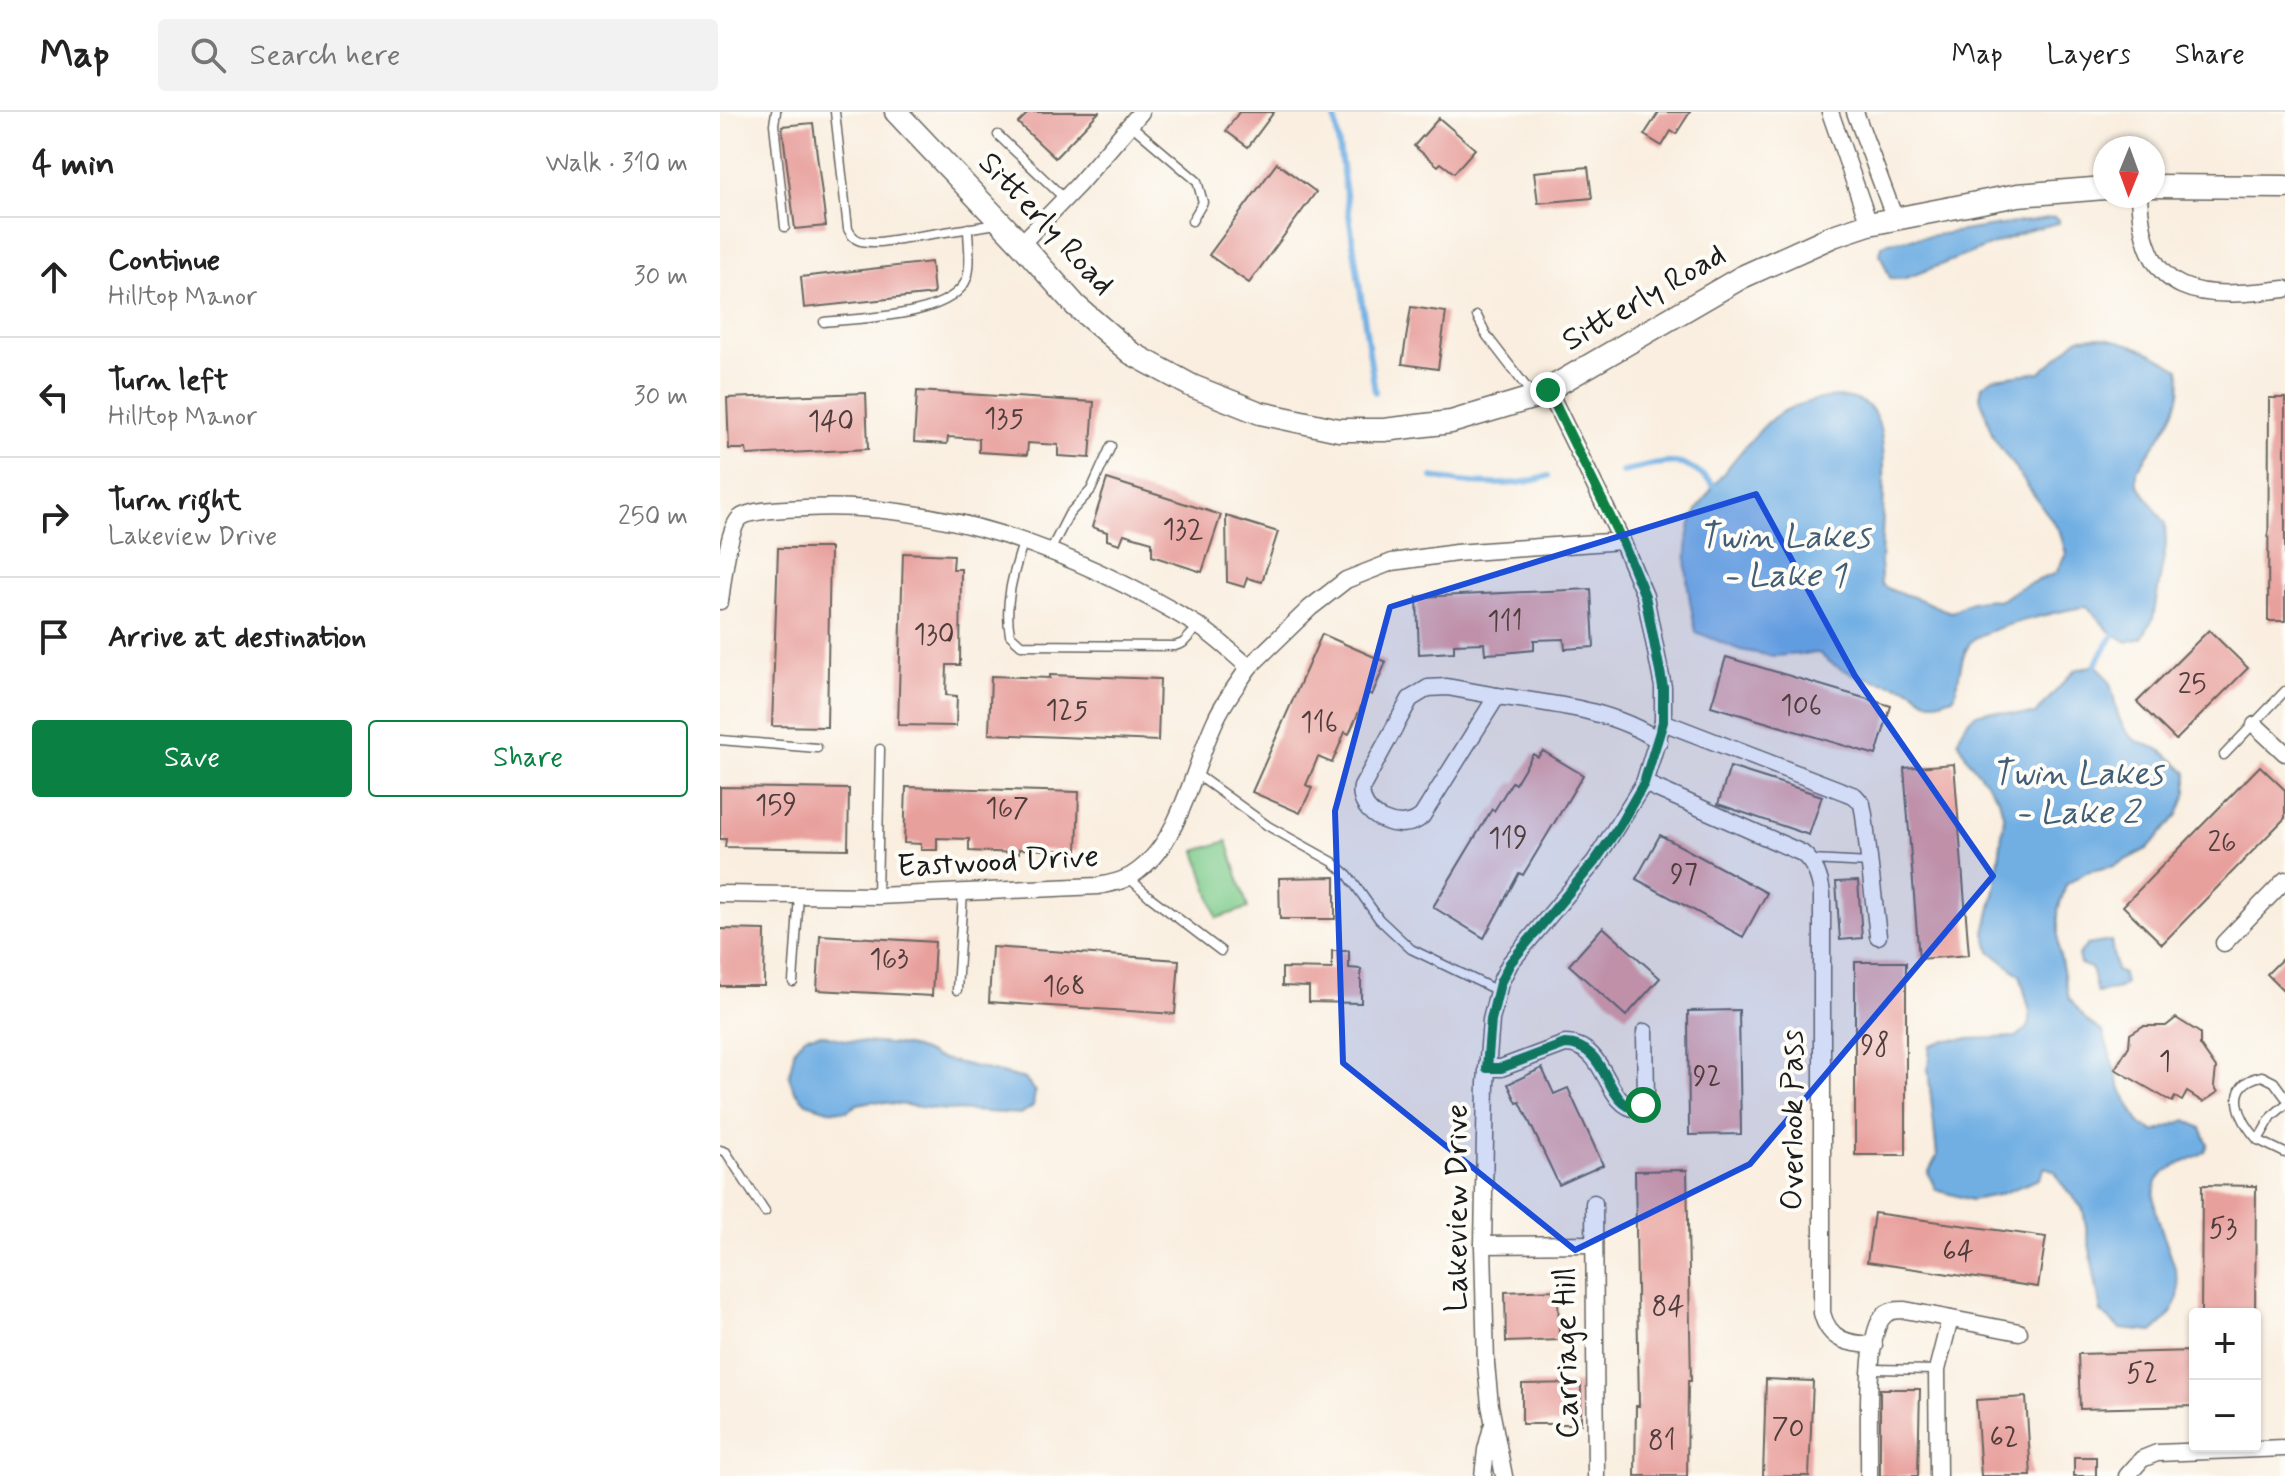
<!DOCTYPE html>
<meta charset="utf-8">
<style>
:root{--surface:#fff;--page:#f2f2f2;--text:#222;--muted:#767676;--line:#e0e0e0;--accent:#0b8043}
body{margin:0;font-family:Mynerve,sans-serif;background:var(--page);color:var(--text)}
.controls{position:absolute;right:24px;bottom:24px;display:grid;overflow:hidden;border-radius:8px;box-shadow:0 2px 6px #0004}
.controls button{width:72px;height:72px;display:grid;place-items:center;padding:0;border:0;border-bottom:2px solid var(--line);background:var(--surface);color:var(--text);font:40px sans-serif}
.compass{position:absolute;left:1373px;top:24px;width:72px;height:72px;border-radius:50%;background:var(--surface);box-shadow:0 2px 6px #0004;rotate:181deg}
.stop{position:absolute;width:24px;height:24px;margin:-18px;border:6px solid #0b8043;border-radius:50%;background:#fff}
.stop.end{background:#0b8043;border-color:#fff;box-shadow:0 2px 8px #0008}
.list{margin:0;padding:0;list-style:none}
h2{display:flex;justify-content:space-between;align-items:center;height:104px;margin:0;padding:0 32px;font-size:34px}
h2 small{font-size:26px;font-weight:400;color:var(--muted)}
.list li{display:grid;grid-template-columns:52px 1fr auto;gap:24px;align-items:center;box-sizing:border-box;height:120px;padding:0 32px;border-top:2px solid var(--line)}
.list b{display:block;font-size:30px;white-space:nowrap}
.list p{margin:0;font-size:26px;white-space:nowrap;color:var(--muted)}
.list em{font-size:26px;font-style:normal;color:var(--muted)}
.actions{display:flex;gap:16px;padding:24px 32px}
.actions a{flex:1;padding:18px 0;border:2px solid var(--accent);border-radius:8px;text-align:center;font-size:28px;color:var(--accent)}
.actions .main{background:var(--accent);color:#fff}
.icon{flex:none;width:44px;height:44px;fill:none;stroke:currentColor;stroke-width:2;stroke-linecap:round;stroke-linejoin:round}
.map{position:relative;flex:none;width:1565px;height:1364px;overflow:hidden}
header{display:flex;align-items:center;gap:48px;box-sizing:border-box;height:112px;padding:0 40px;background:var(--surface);border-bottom:2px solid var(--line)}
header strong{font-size:38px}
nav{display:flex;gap:44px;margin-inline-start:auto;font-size:28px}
.search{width:560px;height:72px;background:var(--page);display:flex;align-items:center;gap:20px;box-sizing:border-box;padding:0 28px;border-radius:8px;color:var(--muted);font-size:30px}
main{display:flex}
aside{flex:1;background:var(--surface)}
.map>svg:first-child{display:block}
</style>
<header>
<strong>Map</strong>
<div class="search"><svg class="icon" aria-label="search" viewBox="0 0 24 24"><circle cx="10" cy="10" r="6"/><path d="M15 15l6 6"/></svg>Search here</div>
<nav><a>Map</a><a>Layers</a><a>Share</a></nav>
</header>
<main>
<aside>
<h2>4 min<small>Walk · 310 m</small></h2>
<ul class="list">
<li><svg class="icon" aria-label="ahead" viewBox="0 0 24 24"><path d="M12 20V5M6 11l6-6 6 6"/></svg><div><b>Continue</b><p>Hilltop Manor</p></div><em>30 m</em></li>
<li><svg class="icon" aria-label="left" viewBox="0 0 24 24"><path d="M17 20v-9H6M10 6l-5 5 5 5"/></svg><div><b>Turn left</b><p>Hilltop Manor</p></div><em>30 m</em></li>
<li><svg class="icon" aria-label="right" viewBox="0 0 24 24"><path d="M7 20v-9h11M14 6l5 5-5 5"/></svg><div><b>Turn right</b><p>Lakeview Drive</p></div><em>250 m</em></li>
<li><svg class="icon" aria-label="arrive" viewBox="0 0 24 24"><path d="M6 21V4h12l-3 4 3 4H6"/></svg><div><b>Arrive at destination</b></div></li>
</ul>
<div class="actions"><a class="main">Save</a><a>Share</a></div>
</aside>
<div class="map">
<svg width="1565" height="1364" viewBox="0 0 1565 1364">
<rect width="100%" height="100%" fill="#fdfcf7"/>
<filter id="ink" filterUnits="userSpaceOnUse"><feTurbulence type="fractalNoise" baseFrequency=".0125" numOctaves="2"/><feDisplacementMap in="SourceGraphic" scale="16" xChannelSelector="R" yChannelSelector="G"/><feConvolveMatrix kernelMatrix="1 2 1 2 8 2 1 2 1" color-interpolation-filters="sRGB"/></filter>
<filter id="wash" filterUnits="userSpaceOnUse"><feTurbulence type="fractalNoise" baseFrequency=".006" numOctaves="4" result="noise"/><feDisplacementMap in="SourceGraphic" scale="32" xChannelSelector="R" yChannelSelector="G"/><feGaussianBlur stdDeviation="1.8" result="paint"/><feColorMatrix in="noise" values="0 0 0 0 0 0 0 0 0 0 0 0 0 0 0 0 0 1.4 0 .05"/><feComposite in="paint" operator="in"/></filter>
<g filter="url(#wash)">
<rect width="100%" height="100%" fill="#f9eedf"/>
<path fill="#7dcb8a" stroke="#4c7453" stroke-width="2" d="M 507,729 L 528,796 L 497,806 L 476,739 Z"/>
<g fill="#71afe3" stroke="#466680" stroke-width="2">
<path d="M 1334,105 L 1339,108 L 1339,111 L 1310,118 L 1184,167 L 1170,166 L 1160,142 L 1162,134 L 1169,130 Z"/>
<path d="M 1378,225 C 1409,229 1433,241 1459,257 C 1469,295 1436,328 1417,359 L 1417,371 L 1445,411 L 1446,433 L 1433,507 L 1422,526 L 1407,530 L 1389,519 L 1367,494 C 1346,498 1260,516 1250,531 C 1239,547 1240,568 1234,585 C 1228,586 1221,590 1215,590 C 1202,591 1198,579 1188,576 C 1157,568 1122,565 1099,541 L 1052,544 L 1020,538 L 976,520 C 968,483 962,449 971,412 C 976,391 1039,315 1057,303 C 1083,287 1145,270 1158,309 C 1171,350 1159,426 1161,472 C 1173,482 1186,481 1199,487 C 1211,492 1219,497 1232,500 C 1248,489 1261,486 1281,488 L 1299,476 L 1336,461 L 1346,442 L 1340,420 L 1273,325 L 1260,285 L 1262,274 L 1273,266 L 1321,260 L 1359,226 Z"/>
<path d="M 1375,553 C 1399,569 1390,598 1406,619 C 1414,631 1425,631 1438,637 C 1449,643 1458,652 1467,661 L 1467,680 L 1458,703 L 1427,737 L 1394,754 L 1366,760 L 1346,773 L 1338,798 L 1338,834 L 1349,886 L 1367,909 L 1383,920 L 1400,975 L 1420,1012 L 1435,1020 L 1466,1008 L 1481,1016 L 1488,1032 L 1485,1040 C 1471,1048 1452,1053 1441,1064 C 1417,1090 1465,1153 1458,1185 C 1455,1200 1444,1210 1433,1220 L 1400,1217 L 1381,1200 L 1363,1097 L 1341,1071 L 1335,1059 L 1325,1055 L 1319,1067 L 1278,1083 L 1251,1088 L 1216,1078 L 1208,1061 L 1217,1044 L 1208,956 L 1210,934 L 1225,928 L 1296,925 L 1308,916 L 1310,900 L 1300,863 L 1270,839 L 1265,821 L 1275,778 L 1284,706 L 1279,687 L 1247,646 L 1238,628 C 1254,582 1282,606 1315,602 L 1355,558 Z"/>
<path d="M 1391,829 L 1396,859 L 1403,862 L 1405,872 L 1399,876 L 1377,881 L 1371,856 L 1360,852 L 1358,843 L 1367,833 Z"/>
<path d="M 101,922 C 112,925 122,928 133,929 C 162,933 189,929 215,945 L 305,967 L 315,980 L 313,994 L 301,1002 L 217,997 L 152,989 L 138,992 L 127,999 L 108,998 L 86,991 L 74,978 L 69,965 L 75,935 L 86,924 Z"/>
</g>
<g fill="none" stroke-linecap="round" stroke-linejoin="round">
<g stroke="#71afe3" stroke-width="6">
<path d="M 614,0 L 655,280"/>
<path d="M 902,360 C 942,352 960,339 993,373"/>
<path d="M 713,365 C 745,373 798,376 828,364"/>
<path d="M 1375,553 L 1394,522"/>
</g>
</g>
<g id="blocks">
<g fill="#e8a09d">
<path d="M 309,0 L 379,0 L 335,46 L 298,11 Z"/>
<path d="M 519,0 L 554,0 L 528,35 L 506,19 Z"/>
<path d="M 939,0 L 970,0 L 956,22 L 951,19 L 942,34 L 924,23 Z"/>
<path d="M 719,6 L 755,37 L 734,61 L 721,51 L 718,54 L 694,34 Z"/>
<path d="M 93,11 L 106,114 L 75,117 L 62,14 Z"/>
<path d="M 557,51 L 596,80 L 529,171 L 489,143 Z"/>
<path d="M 868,55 L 872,86 L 818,91 L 814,60 Z"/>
<path d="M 211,150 L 214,182 L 84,196 L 81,165 Z"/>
<path d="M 691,195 L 726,200 L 718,257 L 682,252 Z"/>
<path d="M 197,279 L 374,290 L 370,346 L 338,344 L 338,333 L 308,331 L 307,343 L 259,340 L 259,327 L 228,325 L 227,332 L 194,330 Z"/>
<path d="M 146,281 L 148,337 L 27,343 L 26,337 L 9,337 L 7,286 Z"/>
<path d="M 1549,286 L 1565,286 L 1565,509 L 1548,509 Z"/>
<path d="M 387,367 L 501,403 L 482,460 L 432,444 L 432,430 L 404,422 L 400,432 L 387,428 L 387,420 L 372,415 Z"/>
<path d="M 506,404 L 558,420 L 542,470 L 527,466 L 524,475 L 507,470 Z"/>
<path d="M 58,436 L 110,436 L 107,615 L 52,614 Z"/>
<path d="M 183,441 L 234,443 L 233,457 L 241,457 L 240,553 L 227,553 L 226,583 L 237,584 L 236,614 L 178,613 Z"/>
<path d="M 871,477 L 874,535 L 845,537 L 844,527 L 814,528 L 814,538 L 783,541 L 765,542 L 764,531 L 734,532 L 734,540 L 699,542 L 697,485 Z"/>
<path d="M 1489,518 L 1528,556 L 1456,628 L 1417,590 Z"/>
<path d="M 602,522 L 666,550 L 652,583 L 647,581 L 629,622 L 625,620 L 612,651 L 598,645 L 586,673 L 592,676 L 580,701 L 532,680 Z"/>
<path d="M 1006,545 L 1171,594 L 1156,643 L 991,594 Z"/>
<path d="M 330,563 L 440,567 L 438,629 L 269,622 L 271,564 L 330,566 Z"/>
<path d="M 823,639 L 863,663 L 803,763 L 799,761 L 764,826 L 713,795 L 772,697 L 774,699 L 792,670 L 795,672 L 813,642 L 818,645 Z"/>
<path d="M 1234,652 L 1249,843 L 1199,847 L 1184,656 Z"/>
<path d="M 1540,654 L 1565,678 L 1565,706 L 1442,832 L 1403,794 Z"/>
<path d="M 1010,655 L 1102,684 L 1089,723 L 998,692 Z"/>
<path d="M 0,675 L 129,677 L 128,737 L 5,735 L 6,727 L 0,727 Z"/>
<path d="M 186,675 L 359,680 L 357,739 L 299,737 L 299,741 L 249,739 L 249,727 L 217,726 L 217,738 L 201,738 L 201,732 L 184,731 Z"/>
<path d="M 940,723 L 1047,781 L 1023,825 L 916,767 Z"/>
<path d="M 615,765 L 615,807 L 560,807 L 559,766 Z"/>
<path d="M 1138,769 L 1142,826 L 1120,828 L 1116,770 Z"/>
<path d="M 883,815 L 940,866 L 906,904 L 849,853 Z"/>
<path d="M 0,817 L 45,818 L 44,874 L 0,874 Z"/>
<path d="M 100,823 L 215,830 L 212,884 L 97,878 Z"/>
<path d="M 272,835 L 459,848 L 455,902 L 269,890 Z"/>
<path d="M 612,839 L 629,839 L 629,856 L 641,857 L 641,891 L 589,890 L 589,875 L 562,874 L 562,856 L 612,857 Z"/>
<path d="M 1565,844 L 1565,880 L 1547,862 Z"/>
<rect x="1135" y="850" width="51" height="193"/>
<path d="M 1019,898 L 1021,1022 L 969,1023 L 968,899 Z"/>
<path d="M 1456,906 L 1480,921 L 1480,933 L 1496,956 L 1494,974 L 1498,980 L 1483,990 L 1467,980 L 1462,989 L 1455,985 L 1452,990 L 1395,957 L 1409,934 L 1410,922 L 1423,914 L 1446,914 Z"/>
<path d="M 822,956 L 834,982 L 848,976 L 883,1053 L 839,1073 L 800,990 L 797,991 L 788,972 Z"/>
<path d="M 967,1058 L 971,1269 L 968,1269 L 967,1364 L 915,1364 L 916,1294 L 919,1294 L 915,1059 Z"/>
<path d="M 1482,1073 L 1536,1074 L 1535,1202 L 1481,1202 Z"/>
<path d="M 1154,1101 L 1326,1125 L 1318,1175 L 1147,1150 Z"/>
<path d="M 838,1178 L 839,1228 L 786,1230 L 785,1180 Z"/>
<path d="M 1475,1239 L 1475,1294 L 1360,1297 L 1358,1242 Z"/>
<path d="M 1046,1267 L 1093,1269 L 1089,1364 L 1043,1364 Z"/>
<path d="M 861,1271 L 861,1312 L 802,1312 L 802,1272 Z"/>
<path d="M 1160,1277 L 1200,1277 L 1198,1364 L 1160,1364 Z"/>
<path d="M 1306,1285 L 1311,1364 L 1261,1364 L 1256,1288 Z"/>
<rect x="1354" y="1345" width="22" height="19"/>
</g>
</g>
</g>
<g filter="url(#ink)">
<use href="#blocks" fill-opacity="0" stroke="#696660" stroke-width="2"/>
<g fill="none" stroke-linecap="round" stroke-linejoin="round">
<defs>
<g id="lane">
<path d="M 56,0 L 54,12 L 65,115"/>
<path d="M 115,0 L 128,117 C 135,132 145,130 160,130 L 277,112"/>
<path d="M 411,13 L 477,69 L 483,90 L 472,109"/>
<path d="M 278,23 L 344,86"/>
<path d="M 757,204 L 767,224 L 814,285"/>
<path d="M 104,210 C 141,206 233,205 247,166 C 252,151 248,132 248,116"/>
<path d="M 303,431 C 293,462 284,491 290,523 L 301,533 L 455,534 L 463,531 L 479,514"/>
<path d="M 330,439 L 349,402 L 371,378 L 391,334"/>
<path d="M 0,628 L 97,636"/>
<path d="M 1504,643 L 1565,579"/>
<path d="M 476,662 L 548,714 L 613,750 L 628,763 L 659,807 L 691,837 L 778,879"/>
<path d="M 1092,748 L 1150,751"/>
<path d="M 409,766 L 430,785 L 501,839"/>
<path d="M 157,784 L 160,637"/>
<path d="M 73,870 L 79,783"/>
<path d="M 237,878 L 243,780"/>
<path d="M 1565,993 L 1552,1004 L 1538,1028 L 1565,1041"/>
<path d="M 1538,1028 C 1520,1008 1502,972 1542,964 L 1554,970 L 1565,985"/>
<path d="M 0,1038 L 6,1040 L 45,1100"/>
<path d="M 1151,1257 L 1217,1258"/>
</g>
<g id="street">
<path d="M 1110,0 L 1149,112"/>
<path d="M 1135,0 L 1175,107"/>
<path d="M 1419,84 C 1424,189 1480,187 1565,177"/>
<path d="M 301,132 L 358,73 L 421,0"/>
<path d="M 0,489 C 3,470 7,418 20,406 C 31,397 71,397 85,396 C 225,389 359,441 477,513 C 495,524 512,541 529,555 C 518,572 504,589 496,607 C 473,655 462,726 418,759 C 406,769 392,771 378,774 L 157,784 L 0,782"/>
<path d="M 529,555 L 590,496 L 626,468 L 672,450 L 736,441 L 902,429"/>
<path d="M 727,575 L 777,584 L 702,704 C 682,724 636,703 642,675 L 690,587 L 708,576 Z"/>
<path d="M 777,584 C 832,592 892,597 939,629"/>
<path d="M 943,610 L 1135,684 L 1142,692 L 1144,703 L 1158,824"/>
<path d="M 1535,613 L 1565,641"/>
<path d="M 924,671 L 1082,741 C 1095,752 1100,765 1102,782 L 1102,1201 C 1109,1229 1129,1232 1154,1233"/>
<path d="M 1504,831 L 1565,768"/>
<path d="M 767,956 L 781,956 L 845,932 C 889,932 884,995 918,997 L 926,988 L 925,920"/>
<path d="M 874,1091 L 876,1364"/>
<path d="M 763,1133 L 874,1132"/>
<path d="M 763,1364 L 766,1338 L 772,1315"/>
<path d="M 784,1364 L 770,1293 L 766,1252 L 763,1133 L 766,971 L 771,908 L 780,871 L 790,851 L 875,749 L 924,671 L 943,610 L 943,575 L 925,484 L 902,429 L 828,278"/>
<path d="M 1149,1364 C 1150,1332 1144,1229 1162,1206 C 1168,1198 1176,1198 1185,1198 L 1299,1220"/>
<path d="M 1218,1364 L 1217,1258 L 1230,1207"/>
<path d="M 1407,1364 L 1422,1347 L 1437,1341 L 1565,1336"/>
</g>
<g id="secondary">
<path d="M 176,0 L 301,132 L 356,194 L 411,241 L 472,274 L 540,301 L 619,318 L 664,318 L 731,310 L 815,285 L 1022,165 L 1113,124 L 1149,112 L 1298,83 L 1385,76"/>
<path d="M 1433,74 L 1565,75"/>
</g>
</defs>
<use href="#lane" stroke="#696660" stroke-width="11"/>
<use href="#street" stroke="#696660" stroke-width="19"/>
<use href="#secondary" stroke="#696660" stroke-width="25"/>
<use href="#lane" stroke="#fff" stroke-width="8"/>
<use href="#street" stroke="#fff" stroke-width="16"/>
<use href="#secondary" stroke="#fff" stroke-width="22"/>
</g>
</g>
<g fill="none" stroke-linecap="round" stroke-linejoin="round" filter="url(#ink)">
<path stroke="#0b8043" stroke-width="10" d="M 828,278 L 902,429 L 925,484 L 943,575 L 943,610 L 924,671 L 898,716 L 875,749 L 790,851 L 780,871 L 771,908 L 767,956 L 781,956 L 845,932 C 889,932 885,995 918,997 L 923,993"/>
</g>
<path fill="#1d4ed8" fill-opacity="0.2" stroke="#1d4ed8" stroke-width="6" stroke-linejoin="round" d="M 1036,382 L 1135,564 L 1273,764 L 1030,1052 L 855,1138 L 623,951 L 615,699 L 670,495 Z"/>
<g text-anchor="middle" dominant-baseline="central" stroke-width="8" stroke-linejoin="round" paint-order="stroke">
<g font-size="28" fill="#4f3d3c">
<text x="284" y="307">135</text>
<text x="111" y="310">140</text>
<text x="463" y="418">132</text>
<text x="785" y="510">111</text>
<text x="214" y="523">130</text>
<text x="1472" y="573">25</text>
<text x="1081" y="594">106</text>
<text x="347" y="599">125</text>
<text x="599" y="611">116</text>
<text x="56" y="694">159</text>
<text x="287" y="697">167</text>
<text x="788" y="727">119</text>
<text x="1502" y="731">26</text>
<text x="964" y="763">97</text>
<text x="169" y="848">163</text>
<text x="344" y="875">168</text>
<text x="1155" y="934">98</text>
<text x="1445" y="950">1</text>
<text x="987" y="965">92</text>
<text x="1503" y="1117">53</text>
<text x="1238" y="1140">64</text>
<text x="948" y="1195">84</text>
<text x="1422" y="1262">52</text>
<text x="1068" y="1317">70</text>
<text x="1284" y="1326">62</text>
<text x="942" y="1329">81</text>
</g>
<g font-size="32" fill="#1c1c1c" stroke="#fdfcf7">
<text transform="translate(326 112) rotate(47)">Sitterly Road</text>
<text transform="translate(924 186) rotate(-30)">Sitterly Road</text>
<text transform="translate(278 750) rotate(-3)">Eastwood Drive</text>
<text transform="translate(1073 1008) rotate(-90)">Overlook Pass</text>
<text transform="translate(737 1096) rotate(-90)">Lakeview Drive</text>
<text transform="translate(847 1241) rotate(-91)">Carriage Hill</text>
</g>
<g font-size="34" font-style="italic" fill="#425e76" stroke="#fdfcf7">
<text x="1064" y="425">Twin Lakes<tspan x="1064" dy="39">- Lake 1</tspan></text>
<text x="1357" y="662">Twin Lakes<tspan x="1357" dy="39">- Lake 2</tspan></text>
</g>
</g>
</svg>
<div class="controls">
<button>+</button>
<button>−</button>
</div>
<svg class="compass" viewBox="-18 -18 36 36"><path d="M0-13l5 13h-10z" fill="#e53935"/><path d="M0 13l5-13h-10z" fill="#767676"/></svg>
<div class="stop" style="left:923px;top:993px"></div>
<div class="stop end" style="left:828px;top:278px"></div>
</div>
</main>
